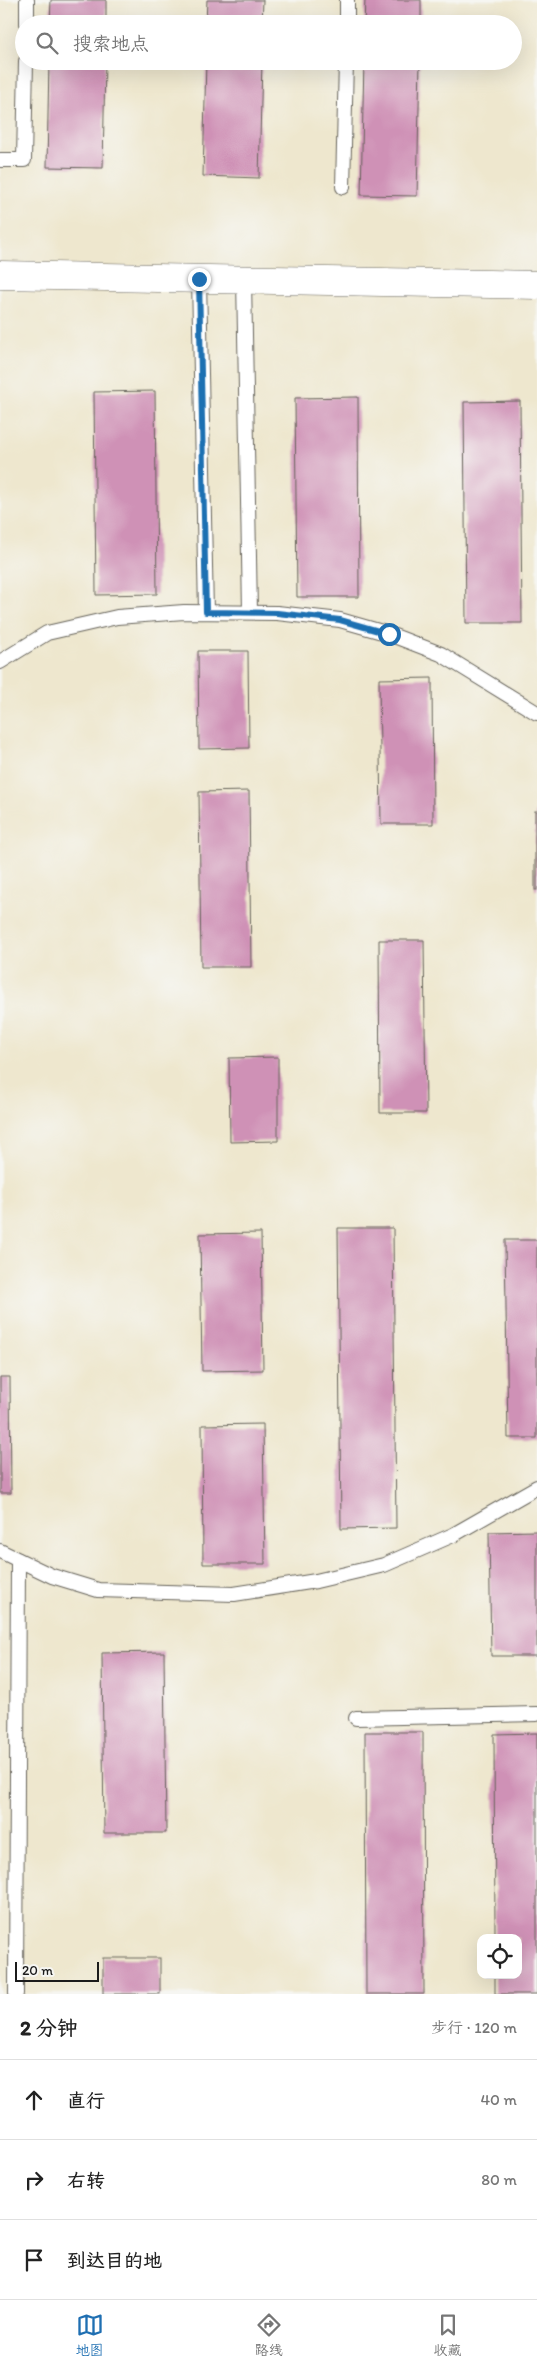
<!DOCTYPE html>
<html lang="zh">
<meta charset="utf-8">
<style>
:root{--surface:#fff;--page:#f6f6f6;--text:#222;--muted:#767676;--line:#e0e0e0;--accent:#1f6fb2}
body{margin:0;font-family:Itim,"LXGW WenKai TC",sans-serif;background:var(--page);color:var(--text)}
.controls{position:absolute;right:15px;bottom:15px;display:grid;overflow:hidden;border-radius:10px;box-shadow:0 5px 20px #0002}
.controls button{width:45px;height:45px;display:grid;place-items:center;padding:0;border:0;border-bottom:1px solid var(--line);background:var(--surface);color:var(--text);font:25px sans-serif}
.scale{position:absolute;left:15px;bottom:12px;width:84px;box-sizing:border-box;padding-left:5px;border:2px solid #1c1c1c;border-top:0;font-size:14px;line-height:18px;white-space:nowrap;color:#1c1c1c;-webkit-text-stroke:4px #f6f6f2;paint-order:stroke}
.stop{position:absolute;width:15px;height:15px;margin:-11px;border:4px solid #1f6fb2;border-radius:50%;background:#fff}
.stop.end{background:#1f6fb2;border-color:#fff;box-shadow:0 1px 5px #0008}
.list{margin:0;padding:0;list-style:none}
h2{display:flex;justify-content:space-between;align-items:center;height:65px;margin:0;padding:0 20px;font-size:21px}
h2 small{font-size:16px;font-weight:400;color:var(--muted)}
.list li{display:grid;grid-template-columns:32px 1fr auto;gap:15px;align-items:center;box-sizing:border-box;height:80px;padding:0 20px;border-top:1px solid var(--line)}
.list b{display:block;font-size:19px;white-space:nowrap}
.list em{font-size:16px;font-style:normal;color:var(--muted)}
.icon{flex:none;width:28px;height:28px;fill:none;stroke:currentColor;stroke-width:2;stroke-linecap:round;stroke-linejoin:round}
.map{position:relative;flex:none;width:537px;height:1994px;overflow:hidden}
.search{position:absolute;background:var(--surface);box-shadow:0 5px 20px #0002;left:15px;right:15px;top:15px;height:55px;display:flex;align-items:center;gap:12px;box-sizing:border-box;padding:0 18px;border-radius:28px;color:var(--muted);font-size:19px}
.sheet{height:305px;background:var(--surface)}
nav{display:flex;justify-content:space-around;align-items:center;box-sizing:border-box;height:70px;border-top:1px solid var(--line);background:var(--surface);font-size:14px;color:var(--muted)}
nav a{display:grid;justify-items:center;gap:2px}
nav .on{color:var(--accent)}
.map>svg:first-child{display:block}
</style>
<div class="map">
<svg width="537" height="1994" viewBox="0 0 537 1994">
<rect width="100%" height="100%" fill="#f6f6f2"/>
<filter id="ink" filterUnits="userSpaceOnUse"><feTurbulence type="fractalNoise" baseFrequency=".02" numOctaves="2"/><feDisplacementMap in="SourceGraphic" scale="10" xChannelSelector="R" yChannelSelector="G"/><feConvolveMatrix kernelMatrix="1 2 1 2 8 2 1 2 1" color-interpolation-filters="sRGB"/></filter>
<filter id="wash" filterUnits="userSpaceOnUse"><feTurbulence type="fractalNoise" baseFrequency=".0096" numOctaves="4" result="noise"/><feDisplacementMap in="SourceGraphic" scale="20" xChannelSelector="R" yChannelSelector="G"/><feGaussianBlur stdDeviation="1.12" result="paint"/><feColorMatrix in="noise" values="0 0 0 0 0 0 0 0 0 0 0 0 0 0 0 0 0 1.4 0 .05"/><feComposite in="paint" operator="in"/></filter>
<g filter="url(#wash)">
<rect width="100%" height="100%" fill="#eee7ce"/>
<g id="blocks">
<g fill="#cf91b6">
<path d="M 51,0 L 106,0 L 106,24 L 50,24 Z"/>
<path d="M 207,0 L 263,0 L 262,24 L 206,24 Z"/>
<path d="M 365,0 L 421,0 L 421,24 L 364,24 Z"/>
<path d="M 49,61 L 105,61 L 103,168 L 47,167 Z"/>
<path d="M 206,61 L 262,61 L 259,178 L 203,176 Z"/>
<path d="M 364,61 L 420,61 L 417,196 L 361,195 Z"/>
<path d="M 155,391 L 157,594 L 96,595 L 94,392 Z"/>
<path d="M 358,397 L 359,597 L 297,597 L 295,398 Z"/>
<path d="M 520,401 L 522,623 L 466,623 L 464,402 Z"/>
<path d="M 198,651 L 248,651 L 249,748 L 199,749 Z"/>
<path d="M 432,678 L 433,824 L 381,824 L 379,679 Z"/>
<path d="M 249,791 L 251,967 L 201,967 L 199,792 Z"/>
<rect x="535" y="811" width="2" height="79"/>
<path d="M 379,940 L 424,940 L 426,1113 L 380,1113 Z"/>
<path d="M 278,1057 L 278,1141 L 230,1142 L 229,1058 Z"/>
<path d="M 338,1228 L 393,1228 L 396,1528 L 341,1529 Z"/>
<path d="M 261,1233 L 263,1370 L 202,1371 L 200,1234 Z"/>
<path d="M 505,1240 L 537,1240 L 537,1438 L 508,1438 Z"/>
<path d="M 0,1377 L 10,1377 L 11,1493 L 0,1493 Z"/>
<path d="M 263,1424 L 265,1564 L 203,1564 L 202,1425 Z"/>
<path d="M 537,1531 L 537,1656 L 491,1656 L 489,1532 Z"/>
<path d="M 164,1652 L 166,1833 L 104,1833 L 102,1653 Z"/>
<path d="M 365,1732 L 423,1732 L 424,1994 L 366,1994 Z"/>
<path d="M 537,1733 L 537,1994 L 495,1994 L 495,1975 L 518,1975 L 518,1938 L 495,1938 L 494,1734 Z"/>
<rect x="103" y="1958" width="57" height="36"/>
</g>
</g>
</g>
<g filter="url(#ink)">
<use href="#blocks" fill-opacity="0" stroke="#66635a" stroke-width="1"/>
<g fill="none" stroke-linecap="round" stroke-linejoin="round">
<defs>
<g id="service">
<path d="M 27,24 L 27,0"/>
<path d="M 347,24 L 347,0"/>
<path d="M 0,160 L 24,160 L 26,61"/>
<path d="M 343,187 L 346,61"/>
<path d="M 199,279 L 206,612"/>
<path d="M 244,279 L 250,612"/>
<path d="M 0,662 L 47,633 L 117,617 L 184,612 L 277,613 L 340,620 L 389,634 L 441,654 L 537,713"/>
<path d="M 0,1551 L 52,1576 L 98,1590 L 234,1594 L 316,1581 L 384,1565 L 453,1535 L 537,1487"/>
<path d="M 356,1718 L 537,1714"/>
<path d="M 16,1994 L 18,1560"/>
</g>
<path id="tertiary" d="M 0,275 L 537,285"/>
</defs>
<use href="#service" stroke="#66635a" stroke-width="16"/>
<use href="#tertiary" stroke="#66635a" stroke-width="29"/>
<use href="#service" stroke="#fff" stroke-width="14"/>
<use href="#tertiary" stroke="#fff" stroke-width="28"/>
</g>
</g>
<g fill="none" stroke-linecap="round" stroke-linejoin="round" filter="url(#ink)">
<path stroke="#1f6fb2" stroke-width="6" d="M 199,279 L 206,612 L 277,613 L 340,620 L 389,634"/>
</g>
</svg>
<div class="controls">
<button><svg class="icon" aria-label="locate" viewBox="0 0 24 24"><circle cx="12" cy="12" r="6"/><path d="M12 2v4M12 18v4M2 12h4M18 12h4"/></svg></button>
</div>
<div class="scale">20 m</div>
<div class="stop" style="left:389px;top:634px"></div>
<div class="stop end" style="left:199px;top:279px"></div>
<div class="search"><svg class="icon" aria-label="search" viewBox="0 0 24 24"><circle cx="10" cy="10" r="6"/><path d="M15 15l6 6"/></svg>搜索地点</div>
</div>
<section class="sheet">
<h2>2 分钟<small>步行 · 120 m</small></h2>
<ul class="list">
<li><svg class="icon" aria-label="ahead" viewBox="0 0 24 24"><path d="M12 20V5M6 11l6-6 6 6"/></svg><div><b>直行</b></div><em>40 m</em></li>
<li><svg class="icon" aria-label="right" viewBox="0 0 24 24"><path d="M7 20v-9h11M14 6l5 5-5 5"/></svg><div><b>右转</b></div><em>80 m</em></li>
<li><svg class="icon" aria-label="arrive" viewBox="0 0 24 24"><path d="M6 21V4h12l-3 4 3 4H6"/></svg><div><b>到达目的地</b></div></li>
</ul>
</section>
<nav>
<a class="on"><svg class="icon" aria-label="map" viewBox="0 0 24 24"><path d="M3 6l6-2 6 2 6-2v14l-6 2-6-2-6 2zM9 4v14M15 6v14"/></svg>地图</a>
<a><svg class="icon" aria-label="directions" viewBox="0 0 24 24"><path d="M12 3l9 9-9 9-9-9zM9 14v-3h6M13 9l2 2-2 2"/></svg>路线</a>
<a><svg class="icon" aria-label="saved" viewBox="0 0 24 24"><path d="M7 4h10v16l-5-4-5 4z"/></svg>收藏</a>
</nav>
